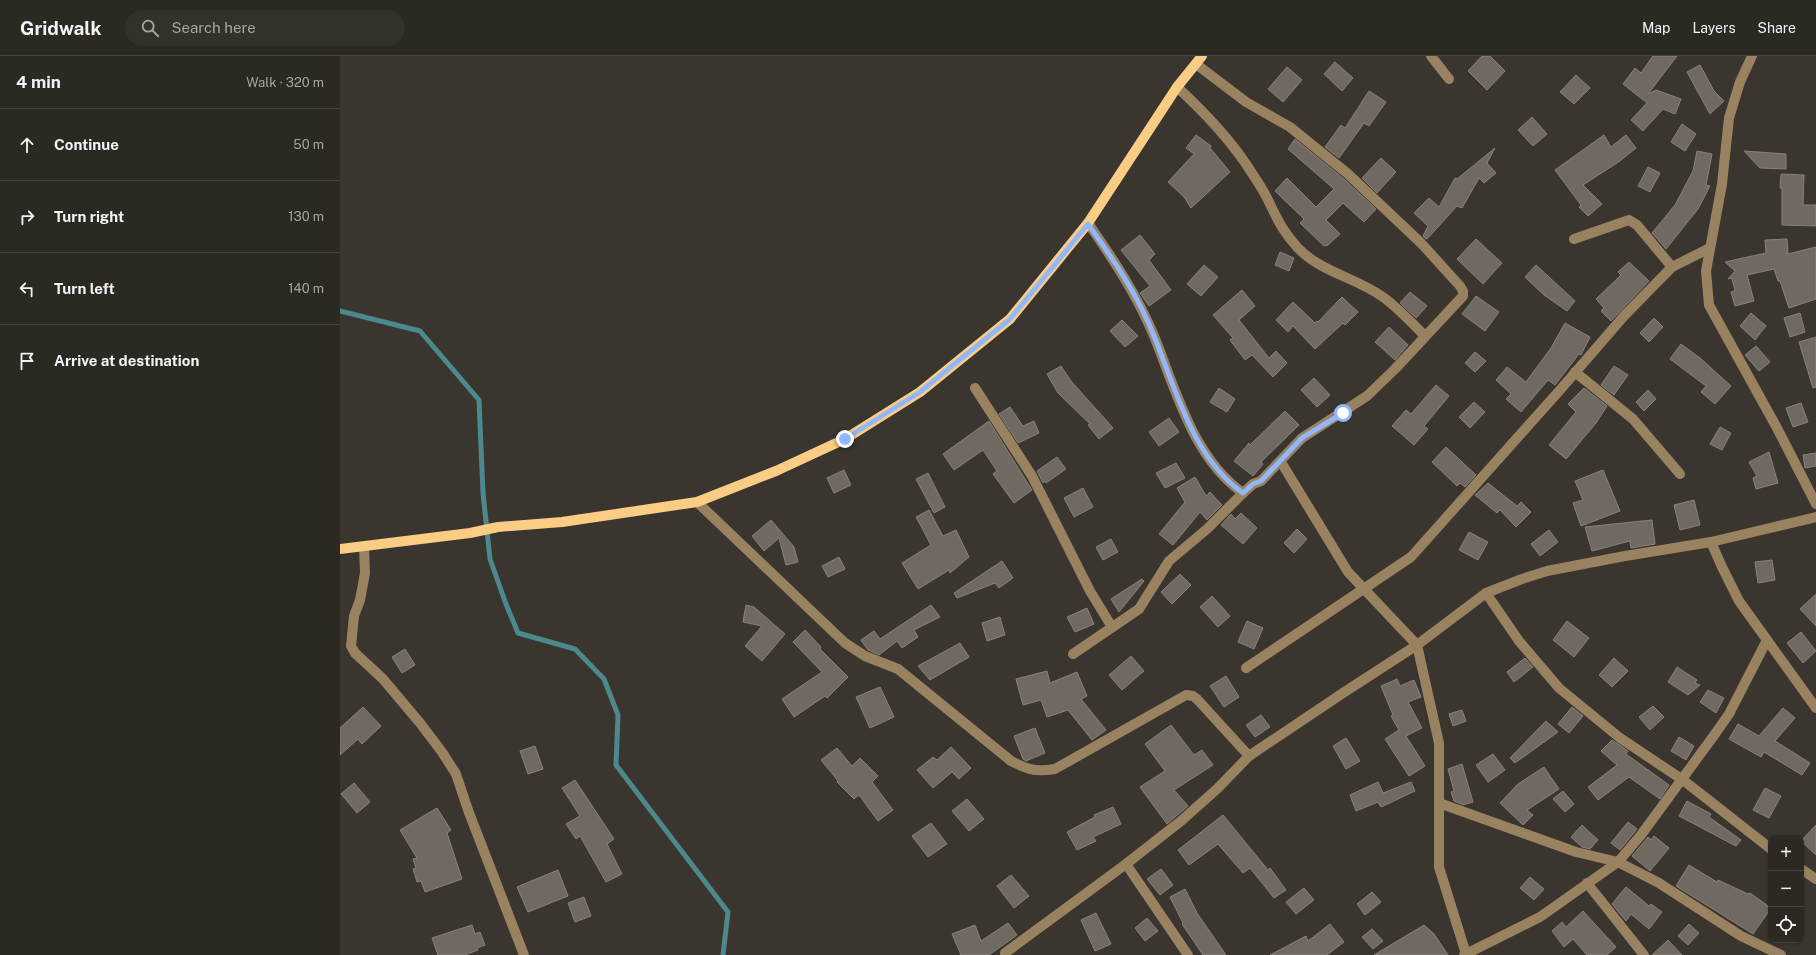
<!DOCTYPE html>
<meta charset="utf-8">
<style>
:root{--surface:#2c2822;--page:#34302a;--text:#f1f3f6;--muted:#a6a6a5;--line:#484440}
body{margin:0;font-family:"Public Sans",sans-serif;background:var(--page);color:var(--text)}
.controls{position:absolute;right:12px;bottom:12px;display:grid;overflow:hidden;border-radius:8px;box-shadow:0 1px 3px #0004}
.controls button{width:36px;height:36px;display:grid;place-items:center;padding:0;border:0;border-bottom:1px solid var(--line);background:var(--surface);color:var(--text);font:20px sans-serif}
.stop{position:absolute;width:12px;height:12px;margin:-9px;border:3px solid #92b7fd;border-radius:50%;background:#fff}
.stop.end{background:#92b7fd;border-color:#fff;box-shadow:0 1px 4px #0008}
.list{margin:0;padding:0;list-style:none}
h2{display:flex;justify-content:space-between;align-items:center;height:52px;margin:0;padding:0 16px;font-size:17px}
h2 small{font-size:13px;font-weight:400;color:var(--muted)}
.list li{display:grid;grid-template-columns:26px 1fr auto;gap:12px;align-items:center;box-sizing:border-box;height:72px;padding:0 16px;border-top:1px solid var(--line)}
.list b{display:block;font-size:15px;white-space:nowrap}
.list em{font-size:13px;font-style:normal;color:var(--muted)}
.icon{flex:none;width:22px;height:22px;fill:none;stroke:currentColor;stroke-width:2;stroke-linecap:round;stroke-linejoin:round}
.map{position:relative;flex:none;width:1476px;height:899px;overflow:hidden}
header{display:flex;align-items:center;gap:24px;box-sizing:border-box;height:56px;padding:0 20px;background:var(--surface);border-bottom:1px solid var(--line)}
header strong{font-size:19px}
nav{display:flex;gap:22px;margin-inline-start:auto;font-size:14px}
.search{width:280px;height:36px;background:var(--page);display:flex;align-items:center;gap:10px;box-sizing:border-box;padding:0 14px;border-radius:22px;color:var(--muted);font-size:15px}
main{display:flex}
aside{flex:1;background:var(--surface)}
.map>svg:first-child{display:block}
</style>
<header>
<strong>Gridwalk</strong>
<div class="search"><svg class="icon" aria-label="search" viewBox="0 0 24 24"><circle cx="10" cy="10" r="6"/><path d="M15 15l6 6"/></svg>Search here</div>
<nav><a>Map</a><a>Layers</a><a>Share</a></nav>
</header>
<main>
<aside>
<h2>4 min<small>Walk · 320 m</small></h2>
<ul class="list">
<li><svg class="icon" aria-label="ahead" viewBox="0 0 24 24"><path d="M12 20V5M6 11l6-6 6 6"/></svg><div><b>Continue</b></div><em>50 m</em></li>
<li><svg class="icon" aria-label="right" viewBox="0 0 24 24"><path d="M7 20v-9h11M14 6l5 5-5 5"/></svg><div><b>Turn right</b></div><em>130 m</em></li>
<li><svg class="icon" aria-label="left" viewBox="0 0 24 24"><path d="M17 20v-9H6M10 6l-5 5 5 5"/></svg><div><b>Turn left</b></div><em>140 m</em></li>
<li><svg class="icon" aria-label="arrive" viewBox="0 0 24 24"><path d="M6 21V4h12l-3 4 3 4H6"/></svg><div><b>Arrive at destination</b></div></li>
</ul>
</aside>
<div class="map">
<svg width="1476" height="899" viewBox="0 0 1476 899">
<rect width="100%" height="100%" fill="#3a352e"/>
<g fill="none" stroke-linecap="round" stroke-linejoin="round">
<path stroke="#4c898d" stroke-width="5" d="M 0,255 L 80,275 L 139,344 L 143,437 L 150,503 L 166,548 L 178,577 L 235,593 L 264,623 L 278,659 L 276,709 L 388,856 L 383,899"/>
</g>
<g fill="#6f6962" stroke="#88827a">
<path d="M 1142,0 L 1150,0 L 1165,15 L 1147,34 L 1128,15 Z"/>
<path d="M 1313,0 L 1337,0 L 1308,38 L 1316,34 L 1341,43 L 1335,58 L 1323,53 L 1303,75 L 1291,64 L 1307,47 L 1283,28 L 1295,12 L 1301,17 Z"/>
<path d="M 995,6 L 1013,22 L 1002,35 L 984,18 Z"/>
<path d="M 1360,9 L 1374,35 L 1384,45 L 1370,58 L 1347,16 Z"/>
<path d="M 947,11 L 962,24 L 943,46 L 928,33 Z"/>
<path d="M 1236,19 L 1250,32 L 1234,48 L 1220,36 Z"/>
<path d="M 1029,35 L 1046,46 L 1029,70 L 1024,67 L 999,102 L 985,91 L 1001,69 L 1005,72 Z"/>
<path d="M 1192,61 L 1207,78 L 1193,90 L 1178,74 Z"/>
<path d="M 1342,68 L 1356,78 L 1345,95 L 1331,86 Z"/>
<path d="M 856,79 L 871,90 L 870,92 L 890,116 L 851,152 L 844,141 L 828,126 L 854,98 L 846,92 Z"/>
<path d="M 1264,79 L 1271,91 L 1286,79 L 1296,92 L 1280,105 L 1243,129 L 1262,148 L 1248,160 L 1239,151 L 1241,149 L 1215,114 Z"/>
<path d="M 955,83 L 1004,123 L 1036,153 L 1024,166 L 1003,147 L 986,164 L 1000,178 L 988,189 L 984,190 L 960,167 L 964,163 L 935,135 L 947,122 L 976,151 L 994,133 L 948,93 Z"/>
<path d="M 1155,92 L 1147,107 L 1156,117 L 1144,127 L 1139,122 L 1122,152 L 1117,150 L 1087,183 L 1085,182 L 1083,180 L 1088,170 L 1074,157 L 1089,142 L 1099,151 L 1115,122 L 1117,123 Z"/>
<path d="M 1357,95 L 1372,98 L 1366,129 L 1370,130 L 1358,153 L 1326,193 L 1312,177 L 1335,149 L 1353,115 Z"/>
<path d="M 1404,95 L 1446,98 L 1446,113 L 1420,112 Z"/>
<path d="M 1041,102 L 1056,116 L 1037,137 L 1022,122 Z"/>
<path d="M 1308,111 L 1320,117 L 1310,136 L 1298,130 Z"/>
<path d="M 1441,118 L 1464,119 L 1463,149 L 1476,149 L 1476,170 L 1442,169 L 1442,132 L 1440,132 Z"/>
<path d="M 800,179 L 815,198 L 809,204 L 831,234 L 809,250 L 800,237 L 810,230 L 781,194 Z"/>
<path d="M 1136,183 L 1162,207 L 1143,228 L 1117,203 Z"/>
<path d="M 1447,183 L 1448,198 L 1476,191 L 1476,243 L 1449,252 L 1440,225 L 1438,225 L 1434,213 L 1407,219 L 1414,245 L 1395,250 L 1391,236 L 1395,235 L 1392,222 L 1388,223 L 1395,215 L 1385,206 L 1426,197 L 1425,184 Z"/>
<path d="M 940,196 L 954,202 L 949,215 L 935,209 Z"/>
<path d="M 1289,206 L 1309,225 L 1271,265 L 1261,255 L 1264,252 L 1256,243 L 1281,219 L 1278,216 Z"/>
<path d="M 864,209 L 878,221 L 861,240 L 847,228 Z"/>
<path d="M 1196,209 L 1235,245 L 1227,255 L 1204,239 L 1185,221 Z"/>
<path d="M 902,234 L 915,250 L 899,264 L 929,302 L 936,295 L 947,307 L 933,321 L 912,299 L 905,304 L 890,284 L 893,282 L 873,259 Z"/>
<path d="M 1070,236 L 1087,250 L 1076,262 L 1060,247 Z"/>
<path d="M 1136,240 L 1159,256 L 1145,275 L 1122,258 Z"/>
<path d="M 1002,241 L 1018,256 L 1005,269 L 1003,267 L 975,293 L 953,270 L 948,276 L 936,264 L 953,246 L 975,267 L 977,265 L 978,266 Z"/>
<path d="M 1411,257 L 1426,270 L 1415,284 L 1400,270 Z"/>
<path d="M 1460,257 L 1465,276 L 1450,281 L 1444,262 Z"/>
<path d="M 1314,262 L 1323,271 L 1309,286 L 1300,277 Z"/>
<path d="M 782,264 L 798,280 L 785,291 L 770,275 Z"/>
<path d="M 1225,267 L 1250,281 L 1241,299 L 1239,298 L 1215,329 L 1208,324 L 1181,356 L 1166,343 L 1171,338 L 1156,324 L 1167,311 L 1186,326 L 1211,292 Z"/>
<path d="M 1049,271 L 1068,289 L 1055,304 L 1035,286 Z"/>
<path d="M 1476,281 L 1476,331 L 1473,332 L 1459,286 Z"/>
<path d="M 1341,288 L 1360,302 L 1391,330 L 1375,348 L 1361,336 L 1366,330 L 1330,303 Z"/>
<path d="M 1416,290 L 1430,306 L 1419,315 L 1405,299 Z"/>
<path d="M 1135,296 L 1146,305 L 1135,316 L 1125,307 Z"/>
<path d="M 721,310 L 731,325 L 773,372 L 759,383 L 748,369 L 750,368 L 718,337 L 707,318 Z"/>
<path d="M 1274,310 L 1288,319 L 1274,339 L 1261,329 Z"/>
<path d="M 974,322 L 990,339 L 977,351 L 961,334 Z"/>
<path d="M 1096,329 L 1109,340 L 1084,370 L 1088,373 L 1074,389 L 1052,370 L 1066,354 L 1071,358 Z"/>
<path d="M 879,332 L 895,343 L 887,356 L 870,346 Z"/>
<path d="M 1244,332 L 1267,350 L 1256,367 L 1226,403 L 1209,389 L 1236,356 L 1228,348 Z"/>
<path d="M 1308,334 L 1316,343 L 1304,355 L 1296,346 Z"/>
<path d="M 1134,346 L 1145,356 L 1130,372 L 1119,361 Z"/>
<path d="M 1461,347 L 1468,366 L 1453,371 L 1446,352 Z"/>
<path d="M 670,351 L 683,370 L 694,365 L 699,377 L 678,387 L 659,358 Z"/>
<path d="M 945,355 L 959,369 L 921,406 L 923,408 L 913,420 L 894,405 L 909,387 L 910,389 Z"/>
<path d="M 829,362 L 839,376 L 819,390 L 809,376 Z"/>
<path d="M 649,365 L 692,434 L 674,447 L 653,418 L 657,415 L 643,394 L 614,414 L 603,398 Z"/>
<path d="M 1380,371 L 1391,377 L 1382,394 L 1370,388 Z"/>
<path d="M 1106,391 L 1136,419 L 1125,431 L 1120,427 L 1117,430 L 1092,406 Z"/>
<path d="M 1429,396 L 1438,427 L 1416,433 L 1413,422 L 1417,420 L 1409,406 Z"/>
<path d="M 1476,397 L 1476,410 L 1465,412 L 1463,399 Z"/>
<path d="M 717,401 L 726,413 L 706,427 L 705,425 L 703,427 L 697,415 Z"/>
<path d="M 836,407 L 845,422 L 825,432 L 816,417 Z"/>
<path d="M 504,414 L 511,429 L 494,437 L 487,422 Z"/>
<path d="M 1263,414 L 1280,455 L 1241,470 L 1233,447 L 1243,444 L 1235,425 Z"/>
<path d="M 588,417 L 605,451 L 594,457 L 576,423 Z"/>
<path d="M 855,421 L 866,440 L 870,436 L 882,449 L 867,464 L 860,456 L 833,489 L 819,478 L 845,446 L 837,432 Z"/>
<path d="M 1148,427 L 1177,450 L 1181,446 L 1191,456 L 1176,471 L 1160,454 L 1157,457 L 1135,439 Z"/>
<path d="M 743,432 L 753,451 L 734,461 L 724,442 Z"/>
<path d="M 1354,444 L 1360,469 L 1340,474 L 1334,449 Z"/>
<path d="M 589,454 L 603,480 L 616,474 L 629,501 L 610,517 L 609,514 L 578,533 L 562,507 L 591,489 L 576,461 Z"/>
<path d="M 901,457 L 917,472 L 903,488 L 881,469 L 891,458 L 895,463 Z"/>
<path d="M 431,464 L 454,491 L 458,506 L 446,509 L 439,482 L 424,495 L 412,480 Z"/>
<path d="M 1312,464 L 1315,488 L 1291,492 L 1290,485 L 1252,495 L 1245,471 Z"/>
<path d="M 957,473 L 967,483 L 954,497 L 944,487 Z"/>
<path d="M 1209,474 L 1218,486 L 1200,500 L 1191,488 Z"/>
<path d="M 1129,476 L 1148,486 L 1138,504 L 1119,494 Z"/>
<path d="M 771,483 L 778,496 L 763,504 L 756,491 Z"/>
<path d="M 499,501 L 505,513 L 488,521 L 482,510 Z"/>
<path d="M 1432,504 L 1435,524 L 1418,527 L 1415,506 Z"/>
<path d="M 662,505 L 673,522 L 659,532 L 655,527 L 617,542 L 614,537 Z"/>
<path d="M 840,518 L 851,529 L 832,548 L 821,536 Z"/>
<path d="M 802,523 L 804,525 L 779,556 L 771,543 Z"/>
<path d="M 1476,538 L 1476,570 L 1460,553 Z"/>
<path d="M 872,540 L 890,560 L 878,571 L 860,551 Z"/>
<path d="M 406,549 L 414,551 L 445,578 L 422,605 L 405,590 L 422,570 L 403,566 Z"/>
<path d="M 591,549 L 600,561 L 574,574 L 578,581 L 562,592 L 557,585 L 539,599 L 528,594 L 521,584 L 534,575 L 540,583 Z"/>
<path d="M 747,552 L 754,568 L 735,576 L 727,561 Z"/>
<path d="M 660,561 L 665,579 L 647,585 L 642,567 Z"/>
<path d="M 907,565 L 923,572 L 914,593 L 898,586 Z"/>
<path d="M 1227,565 L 1249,582 L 1234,601 L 1213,584 Z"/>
<path d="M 465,574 L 481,591 L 480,593 L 508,621 L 487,642 L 485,640 L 454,661 L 442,643 L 482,616 L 453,586 Z"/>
<path d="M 1461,576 L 1476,595 L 1463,607 L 1447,587 Z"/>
<path d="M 620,587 L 629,601 L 590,624 L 578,610 Z"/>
<path d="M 65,593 L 75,609 L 62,617 L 52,601 Z"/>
<path d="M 791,600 L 804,615 L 782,634 L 769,619 Z"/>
<path d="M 1185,602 L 1193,611 L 1174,626 L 1167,616 Z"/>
<path d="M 1274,602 L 1288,615 L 1272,631 L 1259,619 Z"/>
<path d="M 1337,611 L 1357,624 L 1355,627 L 1360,629 L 1348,639 L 1328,626 Z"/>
<path d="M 707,615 L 710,627 L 737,616 L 747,640 L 741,643 L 766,674 L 752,684 L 728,654 L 707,661 L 701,644 L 683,649 L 676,623 Z"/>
<path d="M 886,620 L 899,641 L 884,651 L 870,630 Z"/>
<path d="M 1057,623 L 1060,630 L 1074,624 L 1081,641 L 1068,646 L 1082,672 L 1066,680 L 1085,710 L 1069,720 L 1045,683 L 1059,674 L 1051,660 L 1053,659 L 1041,630 Z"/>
<path d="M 540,631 L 554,661 L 530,672 L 516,641 Z"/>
<path d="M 1368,634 L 1384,642 L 1376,657 L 1360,646 Z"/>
<path d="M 1313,650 L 1324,661 L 1310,674 L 1299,661 Z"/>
<path d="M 23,651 L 41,670 L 22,688 L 18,683 L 0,699 L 0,672 Z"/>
<path d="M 1232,651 L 1243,660 L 1229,677 L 1218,668 Z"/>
<path d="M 1443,652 L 1455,662 L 1435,685 L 1470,707 L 1462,719 L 1424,696 L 1421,701 L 1389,683 L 1398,668 L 1419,680 Z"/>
<path d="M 1122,654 L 1126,665 L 1113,670 L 1109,658 Z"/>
<path d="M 921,659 L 930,671 L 915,681 L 906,669 Z"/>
<path d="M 1206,665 L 1218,676 L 1175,707 L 1170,702 Z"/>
<path d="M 831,669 L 854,699 L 862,694 L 873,709 L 834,734 L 848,750 L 827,768 L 800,731 L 825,715 L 805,688 Z"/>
<path d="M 695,672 L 705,697 L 686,705 L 683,703 L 674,680 Z"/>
<path d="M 1339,681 L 1354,690 L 1346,704 L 1331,695 Z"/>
<path d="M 1006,682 L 1020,705 L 1006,713 L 993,690 Z"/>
<path d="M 1272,684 L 1288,695 L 1286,698 L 1329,729 L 1320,743 L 1289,721 L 1258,744 L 1248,731 L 1277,709 L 1261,695 Z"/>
<path d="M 195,690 L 203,713 L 188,718 L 180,695 Z"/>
<path d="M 611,691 L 631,712 L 619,723 L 612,716 L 593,732 L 577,714 L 593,701 L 597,704 Z"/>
<path d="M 497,692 L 512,710 L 520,702 L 538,720 L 532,726 L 553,754 L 538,765 L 519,739 L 514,743 L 497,726 L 498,725 L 481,704 Z"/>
<path d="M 1153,698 L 1165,714 L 1148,726 L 1136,709 Z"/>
<path d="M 1122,708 L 1133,746 L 1123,749 L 1114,745 L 1111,736 L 1114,735 L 1108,713 Z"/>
<path d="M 1204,711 L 1219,733 L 1187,754 L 1193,759 L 1183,769 L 1160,747 L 1178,728 Z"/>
<path d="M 235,724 L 274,783 L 267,788 L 282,818 L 266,826 L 240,780 L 236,783 L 226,768 L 240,760 L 222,732 Z"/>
<path d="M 1038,726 L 1043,737 L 1071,726 L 1075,735 L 1041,751 L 1038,746 L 1016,755 L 1010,739 Z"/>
<path d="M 14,727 L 30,746 L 17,757 L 1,738 Z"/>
<path d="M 1425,732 L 1441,740 L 1429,762 L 1413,754 Z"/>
<path d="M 1223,735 L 1234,748 L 1225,756 L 1213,743 Z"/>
<path d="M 627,743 L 644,763 L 629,775 L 612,755 Z"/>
<path d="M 1347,745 L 1371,758 L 1369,761 L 1401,784 L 1396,790 L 1339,760 Z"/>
<path d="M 773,751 L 781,768 L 753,781 L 756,785 L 737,794 L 727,776 L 755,761 L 754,759 Z"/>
<path d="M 97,752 L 111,774 L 107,777 L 122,823 L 85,836 L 81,825 L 77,826 L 73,813 L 76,812 L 73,803 L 77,802 L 60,774 Z"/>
<path d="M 883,759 L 928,814 L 930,812 L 946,834 L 934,842 L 910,812 L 903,817 L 878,788 L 849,809 L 838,794 Z"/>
<path d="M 1288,766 L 1297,773 L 1280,794 L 1271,787 Z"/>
<path d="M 591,767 L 607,788 L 588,801 L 572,780 Z"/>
<path d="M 1242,769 L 1258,784 L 1250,793 L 1242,791 L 1231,781 Z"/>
<path d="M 1476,769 L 1476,799 L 1461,785 Z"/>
<path d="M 1314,780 L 1329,792 L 1310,815 L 1292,800 L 1308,781 L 1311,784 Z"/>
<path d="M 1349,809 L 1377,826 L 1378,824 L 1408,838 L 1410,837 L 1431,852 L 1413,878 L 1336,830 Z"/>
<path d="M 821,813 L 833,829 L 820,839 L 807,823 Z"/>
<path d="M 218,814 L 228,840 L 188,856 L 177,831 Z"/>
<path d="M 671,819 L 689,840 L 674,852 L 657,830 Z"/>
<path d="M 1190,821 L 1204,833 L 1194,844 L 1180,832 Z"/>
<path d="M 1286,831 L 1309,850 L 1311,848 L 1322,856 L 1309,873 L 1291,858 L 1286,865 L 1272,848 Z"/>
<path d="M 964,832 L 974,844 L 956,858 L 946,846 Z"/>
<path d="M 845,833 L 857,857 L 886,899 L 863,899 L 842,868 L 843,867 L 830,841 Z"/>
<path d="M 1032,836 L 1041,846 L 1025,859 L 1017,848 Z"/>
<path d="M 244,841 L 251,860 L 235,866 L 228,847 Z"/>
<path d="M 1243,855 L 1276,891 L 1267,899 L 1247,899 L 1233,883 L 1224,891 L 1212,875 L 1222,866 L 1226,871 Z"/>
<path d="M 756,857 L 771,888 L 755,895 L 741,864 Z"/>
<path d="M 807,862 L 818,875 L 805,885 L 795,872 Z"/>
<path d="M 668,867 L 677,879 L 649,899 L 621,899 L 612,878 L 635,869 L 641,885 Z"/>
<path d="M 990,868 L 1004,886 L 987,899 L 930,899 L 966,880 L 968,885 Z"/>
<path d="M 1349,868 L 1359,877 L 1348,889 L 1338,880 Z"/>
<path d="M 132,869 L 135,878 L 140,876 L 145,889 L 137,892 L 138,894 L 125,899 L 98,899 L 92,882 Z"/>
<path d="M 1084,869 L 1094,878 L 1108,899 L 1034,899 Z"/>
<path d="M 1032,873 L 1043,885 L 1033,893 L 1022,881 Z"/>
<path d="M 1328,884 L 1342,899 L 1312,899 Z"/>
</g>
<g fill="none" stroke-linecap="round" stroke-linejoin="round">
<g stroke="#988260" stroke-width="10">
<path d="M 1091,0 L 1109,23"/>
<path d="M 1412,0 L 1400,26 L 1389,62 L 1382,128 L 1366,215 L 1369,249 L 1437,372 L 1476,448"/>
<path d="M 837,31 C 862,54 887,80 906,108 C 913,119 921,130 927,142 C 937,162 941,173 957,191 C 980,216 1015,221 1043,241 C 1058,252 1072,267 1085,280"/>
<path d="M 748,167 C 773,203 797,239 814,280 C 836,334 853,402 903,437 L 913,428 L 921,425 L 962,382 L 1027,340 L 1055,313 L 1123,240 L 1123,235 L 1120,230 L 1081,187 L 1008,118 L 950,71 L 906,46 L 856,8"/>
<path d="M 1234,183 L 1289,164 L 1297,169 L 1332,211"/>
<path d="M 1235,316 L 1293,363 L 1340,418"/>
<path d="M 635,332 L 692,420 L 750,535 L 772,571"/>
<path d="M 941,406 L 1008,516 L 1077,589 L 1099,687 L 1099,811 L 1126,898"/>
<path d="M 357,446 L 505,587 L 525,600 L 558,613 L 671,705 C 689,714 695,716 715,713 L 846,639 L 853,640 L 857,643 L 909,700"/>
<path d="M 1371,486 L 1382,511 L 1399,545 L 1476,652"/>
<path d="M 24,491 L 25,517 L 20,544 L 14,560 L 11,590 L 15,597 L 43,623 L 80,667 L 102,696 L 116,718 L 128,754 L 184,899"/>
<path d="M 1146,537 L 1179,585 L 1219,632 L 1280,682 L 1343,724 L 1431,793"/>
<path d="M 733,598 L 799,553 L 829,505 L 867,473 L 903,437"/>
<path d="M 906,612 L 1071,501 L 1220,334 L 1284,260 L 1332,211 L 1370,192"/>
<path d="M 1099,747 L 1236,796 L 1278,806 L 1319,827 L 1401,880 L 1441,899"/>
<path d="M 786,808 L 848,899"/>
<path d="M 1461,813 L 1476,823"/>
<path d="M 1247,827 L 1304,899"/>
<path d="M 665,897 L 786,808 L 841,765 L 878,732 L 909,700 L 1003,637 L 1077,589 L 1146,537 L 1182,523 L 1207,515 L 1285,500 L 1371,486 L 1476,461"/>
<path d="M 1124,899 L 1200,861 L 1278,806 L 1301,779 L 1375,678 L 1389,658 L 1427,584"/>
</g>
<path stroke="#fbcd84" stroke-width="10" d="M 0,493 L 130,477 L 158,471 L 222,466 L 357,446 L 436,415 L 505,383 L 580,336 L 670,263 L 748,167 L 837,31 L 862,0"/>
</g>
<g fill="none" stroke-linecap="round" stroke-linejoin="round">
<path stroke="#92b7fd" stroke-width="5" d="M 505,383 L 580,336 L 670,263 L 748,168 C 773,203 798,239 814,280 C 836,334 853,402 903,437 L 913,428 L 921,425 L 962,382 L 1003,357"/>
</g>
</svg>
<div class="controls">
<button>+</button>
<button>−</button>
<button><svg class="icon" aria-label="locate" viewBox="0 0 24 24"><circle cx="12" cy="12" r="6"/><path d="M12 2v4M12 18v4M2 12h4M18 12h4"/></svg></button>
</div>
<div class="stop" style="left:1003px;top:357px"></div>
<div class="stop end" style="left:505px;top:383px"></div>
</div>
</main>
